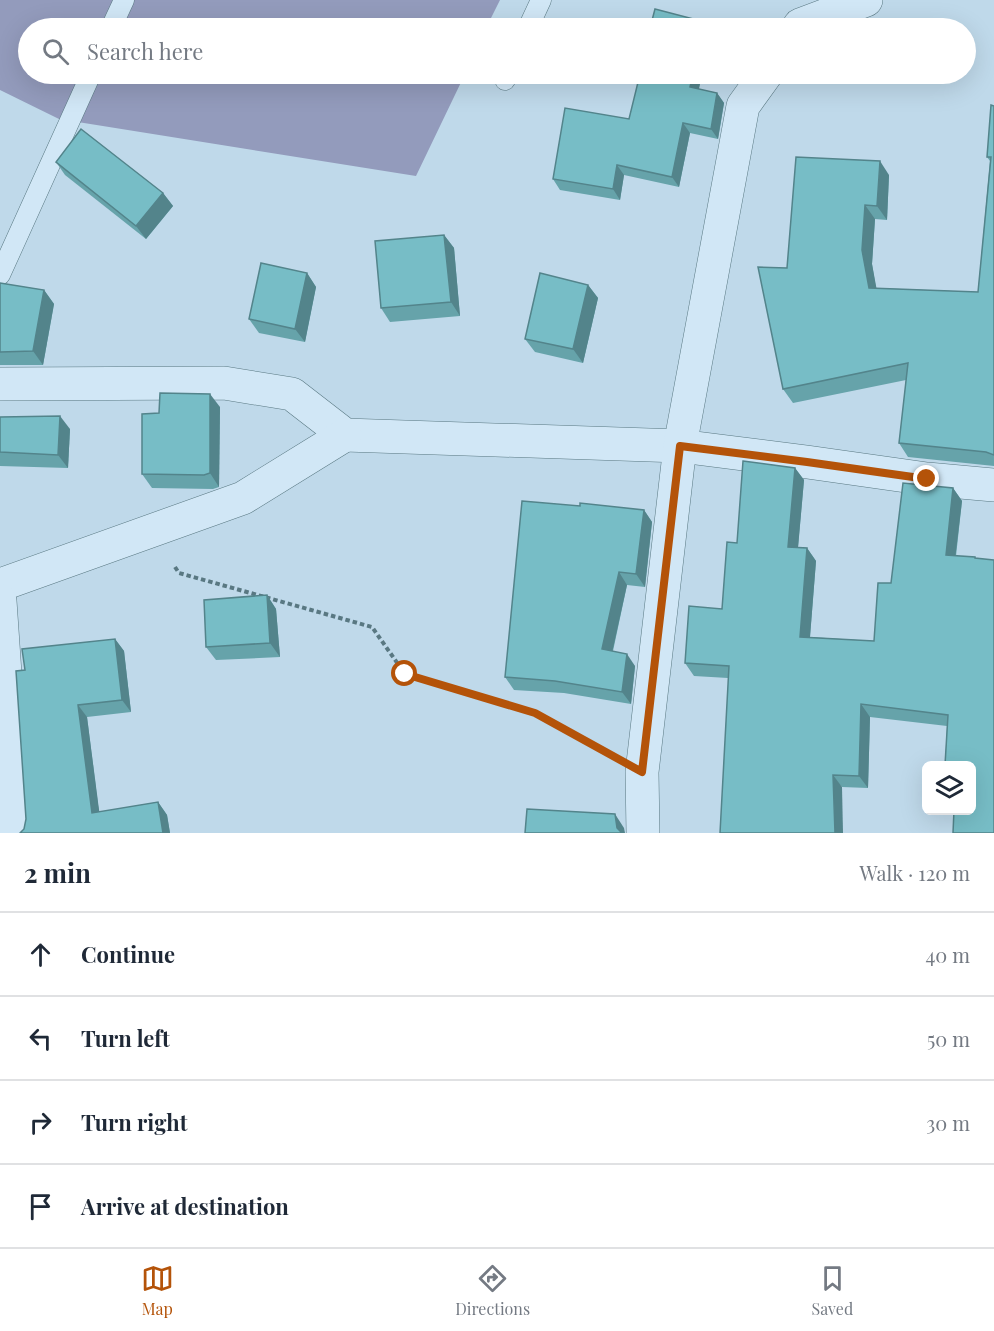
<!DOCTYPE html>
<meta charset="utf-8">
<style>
:root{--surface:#fff;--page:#f6f6f7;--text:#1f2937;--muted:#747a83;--line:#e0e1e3;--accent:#b45309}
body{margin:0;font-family:"Playfair Display",serif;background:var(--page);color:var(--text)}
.controls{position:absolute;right:18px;bottom:18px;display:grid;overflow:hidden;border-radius:9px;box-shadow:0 6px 24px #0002}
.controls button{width:54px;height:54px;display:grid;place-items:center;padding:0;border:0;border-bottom:2px solid var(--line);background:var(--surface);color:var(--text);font:30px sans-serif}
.stop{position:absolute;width:18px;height:18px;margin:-14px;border:4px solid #b45309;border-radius:50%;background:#fff}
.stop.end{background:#b45309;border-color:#fff;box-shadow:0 2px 6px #0008}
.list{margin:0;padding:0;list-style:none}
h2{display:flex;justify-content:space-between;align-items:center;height:78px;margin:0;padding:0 24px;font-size:26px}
h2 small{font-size:20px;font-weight:400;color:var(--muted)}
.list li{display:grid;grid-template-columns:39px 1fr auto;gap:18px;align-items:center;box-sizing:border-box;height:84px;padding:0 24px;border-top:2px solid var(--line)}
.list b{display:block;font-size:22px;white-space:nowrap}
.list em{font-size:20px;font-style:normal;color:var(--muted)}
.icon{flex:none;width:33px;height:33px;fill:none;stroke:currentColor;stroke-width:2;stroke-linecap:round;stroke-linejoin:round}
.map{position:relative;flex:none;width:994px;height:833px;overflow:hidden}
.search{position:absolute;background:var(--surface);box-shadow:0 6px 24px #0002;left:18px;right:18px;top:18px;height:66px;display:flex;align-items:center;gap:15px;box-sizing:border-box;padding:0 21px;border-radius:33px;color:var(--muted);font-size:22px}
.sheet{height:414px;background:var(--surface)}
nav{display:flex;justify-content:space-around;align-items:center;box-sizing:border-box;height:84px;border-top:2px solid var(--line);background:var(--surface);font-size:16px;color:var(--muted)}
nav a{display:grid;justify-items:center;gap:3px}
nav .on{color:var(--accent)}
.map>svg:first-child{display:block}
</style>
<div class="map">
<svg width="994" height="833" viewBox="0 0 994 833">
<rect width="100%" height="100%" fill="#bfd9ea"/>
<path fill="#939bbc" d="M 0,0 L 500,0 L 486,28 L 28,28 L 28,74 L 465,74 L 416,176 L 59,119 L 0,90 Z"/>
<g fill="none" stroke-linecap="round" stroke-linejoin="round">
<defs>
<g id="service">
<path d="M 111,28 L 124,0"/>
<path d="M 528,28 L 541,0"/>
<path d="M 505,80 L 508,74"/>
<path d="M 0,275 L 91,74"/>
</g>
<g id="minor">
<path d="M 798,28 L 800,25 L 866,0"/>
<path d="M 0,384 L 224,383 L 292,394 L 345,435 L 680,446 L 807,462 L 927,479 L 994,485"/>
<path d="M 0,585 L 243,498 L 345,435"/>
<path d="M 0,601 L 16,833"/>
<path d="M 643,833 L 642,772 L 680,446 L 743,106 L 766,74"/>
</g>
</defs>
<use href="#service" stroke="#597882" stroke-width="21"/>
<use href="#minor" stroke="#597882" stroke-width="34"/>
<path stroke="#597882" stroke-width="4" stroke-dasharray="4.5 3" stroke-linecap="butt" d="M 175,567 L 179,573 L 372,627 L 405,674 L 535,713 L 603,750"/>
<use href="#service" stroke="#d1e7f6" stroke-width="20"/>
<use href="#minor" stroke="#d1e7f6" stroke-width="33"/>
</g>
<g fill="#66a3aa">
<path d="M 640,74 L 702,74 L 699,89 L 717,93 L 724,103 L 718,139 L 690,133 L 679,187 L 624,175 L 620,200 L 560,190 L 553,179 L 629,119 Z"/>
<path d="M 994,106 L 994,466 L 908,457 L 899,443 L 906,380 L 793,403 L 783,389 L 787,268 L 889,175 L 887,220 L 875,219 L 872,264 L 876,288 L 978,292 L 990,161 L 987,157 Z"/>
<path d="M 56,162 L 163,193 L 173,206 L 146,239 L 65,175 Z"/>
<path d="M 444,235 L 454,248 L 460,316 L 390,322 L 381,308 Z"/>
<path d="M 307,273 L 316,287 L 305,342 L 259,333 L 249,319 Z"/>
<path d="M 0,283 L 44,290 L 54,304 L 43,365 L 0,365 Z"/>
<path d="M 588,285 L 598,298 L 583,363 L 535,352 L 525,339 Z"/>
<path d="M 220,407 L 219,487 L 213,489 L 152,488 L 142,474 L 159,413 Z"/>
<path d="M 0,417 L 70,429 L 68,468 L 0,466 Z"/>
<path d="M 795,468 L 804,480 L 798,547 L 807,548 L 816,561 L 810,637 L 874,641 L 891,583 L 953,488 L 962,501 L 956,556 L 975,557 L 976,558 L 972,765 L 945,765 L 947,726 L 870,717 L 868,788 L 842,787 L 728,678 L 694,676 L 685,663 L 722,609 Z"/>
<path d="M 580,506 L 644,510 L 652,522 L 645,587 L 627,585 L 613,651 L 635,666 L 631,704 L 564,693 L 514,690 L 505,677 Z"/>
<path d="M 267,595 L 276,609 L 280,657 L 216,660 L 206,647 Z"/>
<path d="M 115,639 L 124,651 L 131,712 L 87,717 L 99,812 L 158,802 L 167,815 L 170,833 L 20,833 L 24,829 L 26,819 L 25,670 Z"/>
</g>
<g fill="#53848b">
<path d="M 705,22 L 710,28 L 703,28 Z"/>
<path d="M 693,74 L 702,74 L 697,97 L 690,87 Z"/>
<path d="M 717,93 L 724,103 L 718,139 L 711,129 Z"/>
<path d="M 683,123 L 690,133 L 679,187 L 672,177 Z"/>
<path d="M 880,161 L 889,175 L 887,220 L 877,206 Z"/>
<path d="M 617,165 L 624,175 L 620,200 L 613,189 Z"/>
<path d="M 163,193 L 173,206 L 146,239 L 136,226 Z"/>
<path d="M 865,205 L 875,219 L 872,264 L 879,302 L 869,288 L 862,250 Z"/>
<path d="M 444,235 L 454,248 L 460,316 L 451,302 Z"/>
<path d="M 307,273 L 316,287 L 305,342 L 295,329 Z"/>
<path d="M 588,285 L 598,298 L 583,363 L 573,349 Z"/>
<path d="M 44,290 L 54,304 L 43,365 L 33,351 Z"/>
<path d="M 210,394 L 220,407 L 219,487 L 210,473 Z"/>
<path d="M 60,416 L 70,429 L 68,468 L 58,455 Z"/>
<path d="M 795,468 L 804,480 L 797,559 L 788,547 Z"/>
<path d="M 953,488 L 962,501 L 954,568 L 946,555 Z"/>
<path d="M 644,510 L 652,522 L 645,587 L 636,574 Z"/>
<path d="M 807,548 L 816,561 L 809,649 L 800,637 Z"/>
<path d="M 619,572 L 627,585 L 610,662 L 602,649 Z"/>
<path d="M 267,595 L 276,609 L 280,657 L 270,643 Z"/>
<path d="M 115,639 L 124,651 L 131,712 L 122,700 Z"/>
<path d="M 627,654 L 635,666 L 631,704 L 622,692 Z"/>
<path d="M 861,704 L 870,717 L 868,788 L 859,776 Z"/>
<path d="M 78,705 L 87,717 L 101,825 L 92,813 Z"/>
<path d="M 833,775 L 842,787 L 843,833 L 835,833 Z"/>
<path d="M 158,802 L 167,815 L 170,833 L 163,833 Z"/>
<path d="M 615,814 L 624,828 L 625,833 L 620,833 L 617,828 Z"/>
</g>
<g fill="#77bdc6" stroke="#53848b" stroke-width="1.5">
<path d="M 655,9 L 705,22 L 703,28 L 650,28 Z"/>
<path d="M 640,74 L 693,74 L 690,87 L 717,93 L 711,129 L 683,123 L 672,177 L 617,165 L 613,189 L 553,179 L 565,108 L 629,119 Z"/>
<path d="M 991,105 L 994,106 L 994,455 L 986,452 L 899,443 L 908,363 L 783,389 L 758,267 L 787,268 L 796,157 L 880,161 L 877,206 L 865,205 L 862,250 L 869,288 L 978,292 L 991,157 L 987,157 Z"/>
<path d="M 81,129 L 163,193 L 136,226 L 56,162 Z"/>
<path d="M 444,235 L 451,302 L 381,308 L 375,241 Z"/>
<path d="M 261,263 L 307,273 L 295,329 L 249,319 Z"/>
<path d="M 540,273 L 588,285 L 573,349 L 525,339 Z"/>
<path d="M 0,283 L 44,290 L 33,351 L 0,352 Z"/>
<path d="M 160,393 L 210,394 L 210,473 L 204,475 L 142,474 L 142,414 L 159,413 Z"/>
<path d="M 60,416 L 58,455 L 0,452 L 0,417 Z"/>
<path d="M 743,461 L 795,468 L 788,547 L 807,548 L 800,637 L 874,641 L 878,583 L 891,583 L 903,483 L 953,488 L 946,555 L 975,557 L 975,558 L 994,560 L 994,833 L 953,833 L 954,810 L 972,810 L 972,765 L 945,765 L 948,715 L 861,704 L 859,776 L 833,775 L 835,833 L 720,833 L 729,666 L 685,663 L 689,606 L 722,609 L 727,542 L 737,543 Z"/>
<path d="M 522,501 L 580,506 L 580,503 L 644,510 L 636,574 L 619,572 L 602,649 L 627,654 L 622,692 L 555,681 L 505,677 Z"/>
<path d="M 267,595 L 270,643 L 206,647 L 204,600 Z"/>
<path d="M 115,639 L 122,700 L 78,705 L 92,813 L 158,802 L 163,833 L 20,833 L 24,829 L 26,819 L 16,671 L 25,670 L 22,649 Z"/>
<path d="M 527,809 L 615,814 L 617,828 L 622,833 L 525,833 Z"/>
</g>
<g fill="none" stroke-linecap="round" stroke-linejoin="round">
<path stroke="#b45309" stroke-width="8" d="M 405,674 L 535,713 L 642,772 L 680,446 L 807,462 L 927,479"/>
</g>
</svg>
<div class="controls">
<button><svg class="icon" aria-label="layers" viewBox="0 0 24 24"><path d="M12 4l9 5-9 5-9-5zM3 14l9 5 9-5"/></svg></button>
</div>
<div class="stop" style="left:405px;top:674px"></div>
<div class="stop end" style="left:927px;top:479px"></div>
<div class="search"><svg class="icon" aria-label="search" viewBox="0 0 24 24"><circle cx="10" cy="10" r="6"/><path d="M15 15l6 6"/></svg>Search here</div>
</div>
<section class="sheet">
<h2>2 min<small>Walk · 120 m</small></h2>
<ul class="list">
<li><svg class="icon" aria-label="ahead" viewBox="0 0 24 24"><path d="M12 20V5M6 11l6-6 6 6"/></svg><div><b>Continue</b></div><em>40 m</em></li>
<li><svg class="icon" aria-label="left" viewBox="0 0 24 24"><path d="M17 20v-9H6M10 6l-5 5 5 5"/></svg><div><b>Turn left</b></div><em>50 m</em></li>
<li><svg class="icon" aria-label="right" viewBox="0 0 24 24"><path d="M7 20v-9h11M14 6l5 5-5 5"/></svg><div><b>Turn right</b></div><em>30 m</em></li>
<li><svg class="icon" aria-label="arrive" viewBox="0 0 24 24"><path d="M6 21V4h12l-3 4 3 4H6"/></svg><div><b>Arrive at destination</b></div></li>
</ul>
</section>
<nav>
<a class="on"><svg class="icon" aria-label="map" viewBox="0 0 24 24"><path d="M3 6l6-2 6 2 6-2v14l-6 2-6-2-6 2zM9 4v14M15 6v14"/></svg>Map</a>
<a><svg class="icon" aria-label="directions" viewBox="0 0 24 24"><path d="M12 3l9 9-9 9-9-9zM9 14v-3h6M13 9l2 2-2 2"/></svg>Directions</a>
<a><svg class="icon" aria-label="saved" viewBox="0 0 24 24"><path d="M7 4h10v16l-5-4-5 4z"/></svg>Saved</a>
</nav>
